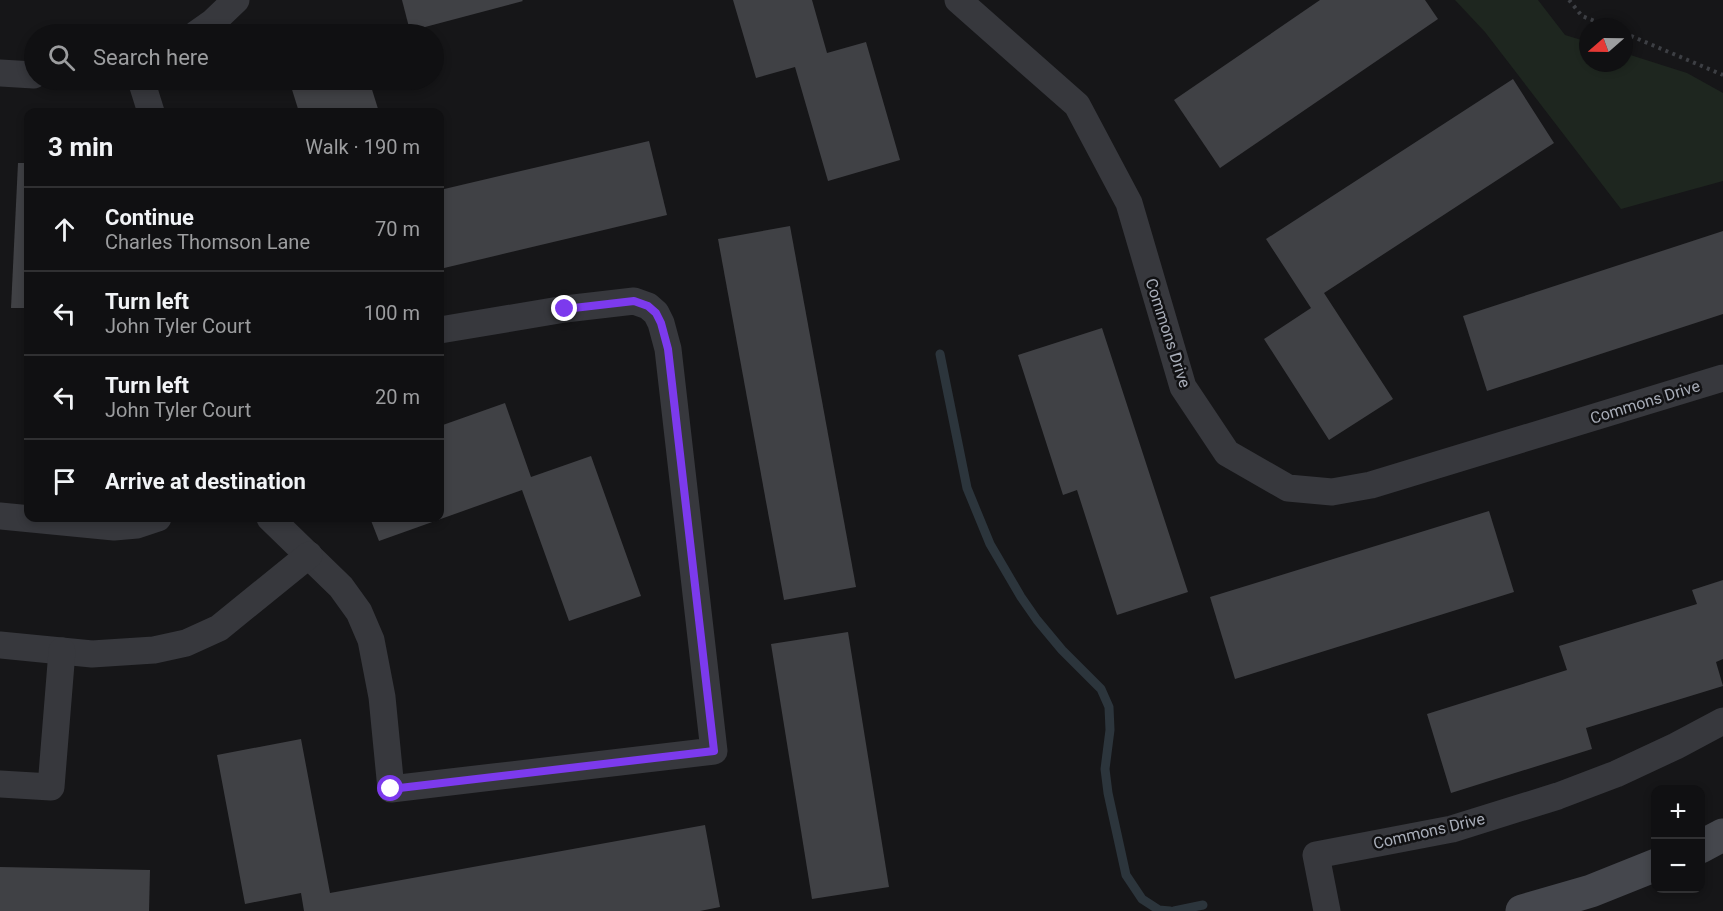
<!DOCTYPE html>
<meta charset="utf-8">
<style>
:root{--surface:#101012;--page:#19191b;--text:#f1f3f6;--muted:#9c9d9f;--line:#303032}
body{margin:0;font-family:Roboto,sans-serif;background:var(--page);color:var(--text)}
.controls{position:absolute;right:18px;bottom:18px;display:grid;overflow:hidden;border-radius:12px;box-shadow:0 3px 9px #0003}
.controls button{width:54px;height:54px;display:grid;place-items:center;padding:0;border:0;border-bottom:2px solid var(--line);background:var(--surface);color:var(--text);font:30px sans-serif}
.compass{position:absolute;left:1579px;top:18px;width:54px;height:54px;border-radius:50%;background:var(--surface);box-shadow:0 3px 9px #0003;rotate:250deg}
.stop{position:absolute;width:18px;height:18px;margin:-14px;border:4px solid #7c3aed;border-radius:50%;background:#fff}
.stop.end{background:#7c3aed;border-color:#fff;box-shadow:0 2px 6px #0008}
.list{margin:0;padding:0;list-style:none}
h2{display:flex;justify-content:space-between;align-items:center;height:78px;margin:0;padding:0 24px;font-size:26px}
h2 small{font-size:20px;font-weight:400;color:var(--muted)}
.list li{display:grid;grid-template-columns:39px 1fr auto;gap:18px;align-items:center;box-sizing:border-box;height:84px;padding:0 24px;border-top:2px solid var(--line)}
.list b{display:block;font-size:22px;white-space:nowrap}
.list p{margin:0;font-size:20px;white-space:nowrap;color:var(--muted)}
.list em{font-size:20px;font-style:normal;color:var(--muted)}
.icon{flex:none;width:33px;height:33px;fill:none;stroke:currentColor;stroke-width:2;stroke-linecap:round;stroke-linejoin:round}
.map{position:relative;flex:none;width:1723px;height:911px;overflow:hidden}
.search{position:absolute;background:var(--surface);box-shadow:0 3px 9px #0003;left:24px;top:24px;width:420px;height:66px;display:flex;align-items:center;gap:15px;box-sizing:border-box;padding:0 21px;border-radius:33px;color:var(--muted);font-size:22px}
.panel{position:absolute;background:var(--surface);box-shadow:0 3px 9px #0003;left:24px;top:108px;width:420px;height:414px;border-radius:12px}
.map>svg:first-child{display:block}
</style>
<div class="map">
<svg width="1723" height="911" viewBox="0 0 1723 911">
<rect width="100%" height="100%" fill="#161618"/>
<path fill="#1e261f" d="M 1455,0 L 1538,0 L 1565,35 L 1588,42 L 1588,63 L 1624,63 L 1624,53 L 1687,73 L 1723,93 L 1723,181 L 1621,209 L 1485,32 Z"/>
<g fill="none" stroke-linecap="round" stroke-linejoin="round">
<g stroke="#2c353c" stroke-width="9">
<path d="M 940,354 L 967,488 L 990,544 L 1021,597 L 1037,620 L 1062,650 L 1101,689 L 1109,707 L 1110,730 L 1105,769 L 1108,793 L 1126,875 L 1142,899 L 1159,910 L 1170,911"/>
<path d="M 1174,911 L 1203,905"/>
</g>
</g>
<g fill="#404145">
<path d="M 402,0 L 522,0 L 523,1 L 410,31 Z"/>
<path d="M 733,0 L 812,0 L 827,53 L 866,42 L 900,160 L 828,181 L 795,67 L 756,78 Z"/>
<path d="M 1320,0 L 1425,0 L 1438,19 L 1220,168 L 1174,100 Z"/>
<path d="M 1513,79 L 1554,143 L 1324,293 L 1393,399 L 1329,440 L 1264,339 L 1311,308 L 1266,239 Z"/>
<path d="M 289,80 L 369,80 L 379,112 L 299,112 Z"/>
<path d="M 649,141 L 667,215 L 440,269 L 440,190 Z"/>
<path d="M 18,163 L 28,163 L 28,308 L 11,308 Z"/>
<path d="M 790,226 L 856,587 L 784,600 L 718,239 Z"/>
<path d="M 1723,231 L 1723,314 L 1487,391 L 1463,316 Z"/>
<path d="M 1102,328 L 1188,592 L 1117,615 L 1077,490 L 1063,495 L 1018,355 Z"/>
<path d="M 505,403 L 531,477 L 591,456 L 641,596 L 569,621 L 522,490 L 379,541 L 370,518 L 440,518 L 440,426 Z"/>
<path d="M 1489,511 L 1514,592 L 1235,679 L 1210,597 Z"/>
<path d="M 1723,580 L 1723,659 L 1716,662 L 1723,686 L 1586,728 L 1592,749 L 1451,793 L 1427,714 L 1567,670 L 1559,646 L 1697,604 L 1692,590 Z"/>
<path d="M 848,632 L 889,887 L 812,899 L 771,644 Z"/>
<path d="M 301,739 L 330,893 L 705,825 L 720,907 L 700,911 L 304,911 L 301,893 L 245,904 L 217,755 Z"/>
<path d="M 0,867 L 150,870 L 149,911 L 0,911 Z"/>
</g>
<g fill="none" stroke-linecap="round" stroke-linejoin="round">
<g stroke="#3d3f44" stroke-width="4" stroke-dasharray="3 4.5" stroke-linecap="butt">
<path d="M 1569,0 L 1582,16 L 1610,27"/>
<path d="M 1624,33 L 1723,75"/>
</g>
<g stroke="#37383d" stroke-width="27">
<path d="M 958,0 L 1077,105 L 1129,203 L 1183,387 L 1227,453 L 1288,488 L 1332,492 L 1371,485 L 1723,378"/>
<path d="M 196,34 L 213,22 L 236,0"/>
<path d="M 0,73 L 34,75"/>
<path d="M 141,80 L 151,112"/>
<path d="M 0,516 L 114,527 L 137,525 L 158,518"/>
<path d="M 270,518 L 341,587 L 359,612 L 371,640 L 382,697 L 391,789 L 714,751 L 668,349 L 661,323 L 656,313 L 648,306 L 634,301 L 565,309 L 440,330"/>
<path d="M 0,645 L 92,654 L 154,650 L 186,643 L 219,628 L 309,555"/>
<path d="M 0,784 L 51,787 L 62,651"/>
<path d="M 1327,911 L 1316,855 L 1452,829 L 1558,796 L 1616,774 L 1676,746 L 1723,721"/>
</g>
<g stroke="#45474d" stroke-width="33">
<path d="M 1700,847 L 1723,835"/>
<path d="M 1522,911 L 1591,891 L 1656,865"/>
</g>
</g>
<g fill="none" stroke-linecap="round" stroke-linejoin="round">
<path stroke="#7c3aed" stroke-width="8" d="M 391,789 L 714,751 L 668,349 L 661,323 L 656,313 L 648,306 L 634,301 L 565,309"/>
</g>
<g text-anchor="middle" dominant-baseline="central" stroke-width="5" stroke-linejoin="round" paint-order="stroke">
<g font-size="16" fill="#a8adb8" stroke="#111113">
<text transform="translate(1168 333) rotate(72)">Commons Drive</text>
<text transform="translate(1645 402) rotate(-17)">Commons Drive</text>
<text transform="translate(1429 831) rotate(-13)">Commons Drive</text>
</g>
</g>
</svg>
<div class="controls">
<button>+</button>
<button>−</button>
</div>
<svg class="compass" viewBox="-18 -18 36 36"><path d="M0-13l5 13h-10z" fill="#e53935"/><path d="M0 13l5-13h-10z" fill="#9c9d9f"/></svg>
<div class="stop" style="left:391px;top:789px"></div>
<div class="stop end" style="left:565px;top:309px"></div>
<div class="search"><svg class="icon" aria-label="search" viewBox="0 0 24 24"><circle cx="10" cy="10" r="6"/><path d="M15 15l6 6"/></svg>Search here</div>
<section class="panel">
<h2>3 min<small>Walk · 190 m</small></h2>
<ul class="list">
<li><svg class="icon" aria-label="ahead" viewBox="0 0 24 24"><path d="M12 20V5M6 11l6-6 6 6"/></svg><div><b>Continue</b><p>Charles Thomson Lane</p></div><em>70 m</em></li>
<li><svg class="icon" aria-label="left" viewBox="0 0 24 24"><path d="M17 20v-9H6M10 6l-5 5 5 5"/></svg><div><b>Turn left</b><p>John Tyler Court</p></div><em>100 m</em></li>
<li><svg class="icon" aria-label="left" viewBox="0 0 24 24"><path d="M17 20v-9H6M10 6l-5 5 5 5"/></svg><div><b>Turn left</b><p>John Tyler Court</p></div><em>20 m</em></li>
<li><svg class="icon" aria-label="arrive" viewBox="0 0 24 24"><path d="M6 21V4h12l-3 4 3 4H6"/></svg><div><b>Arrive at destination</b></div></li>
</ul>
</section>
</div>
